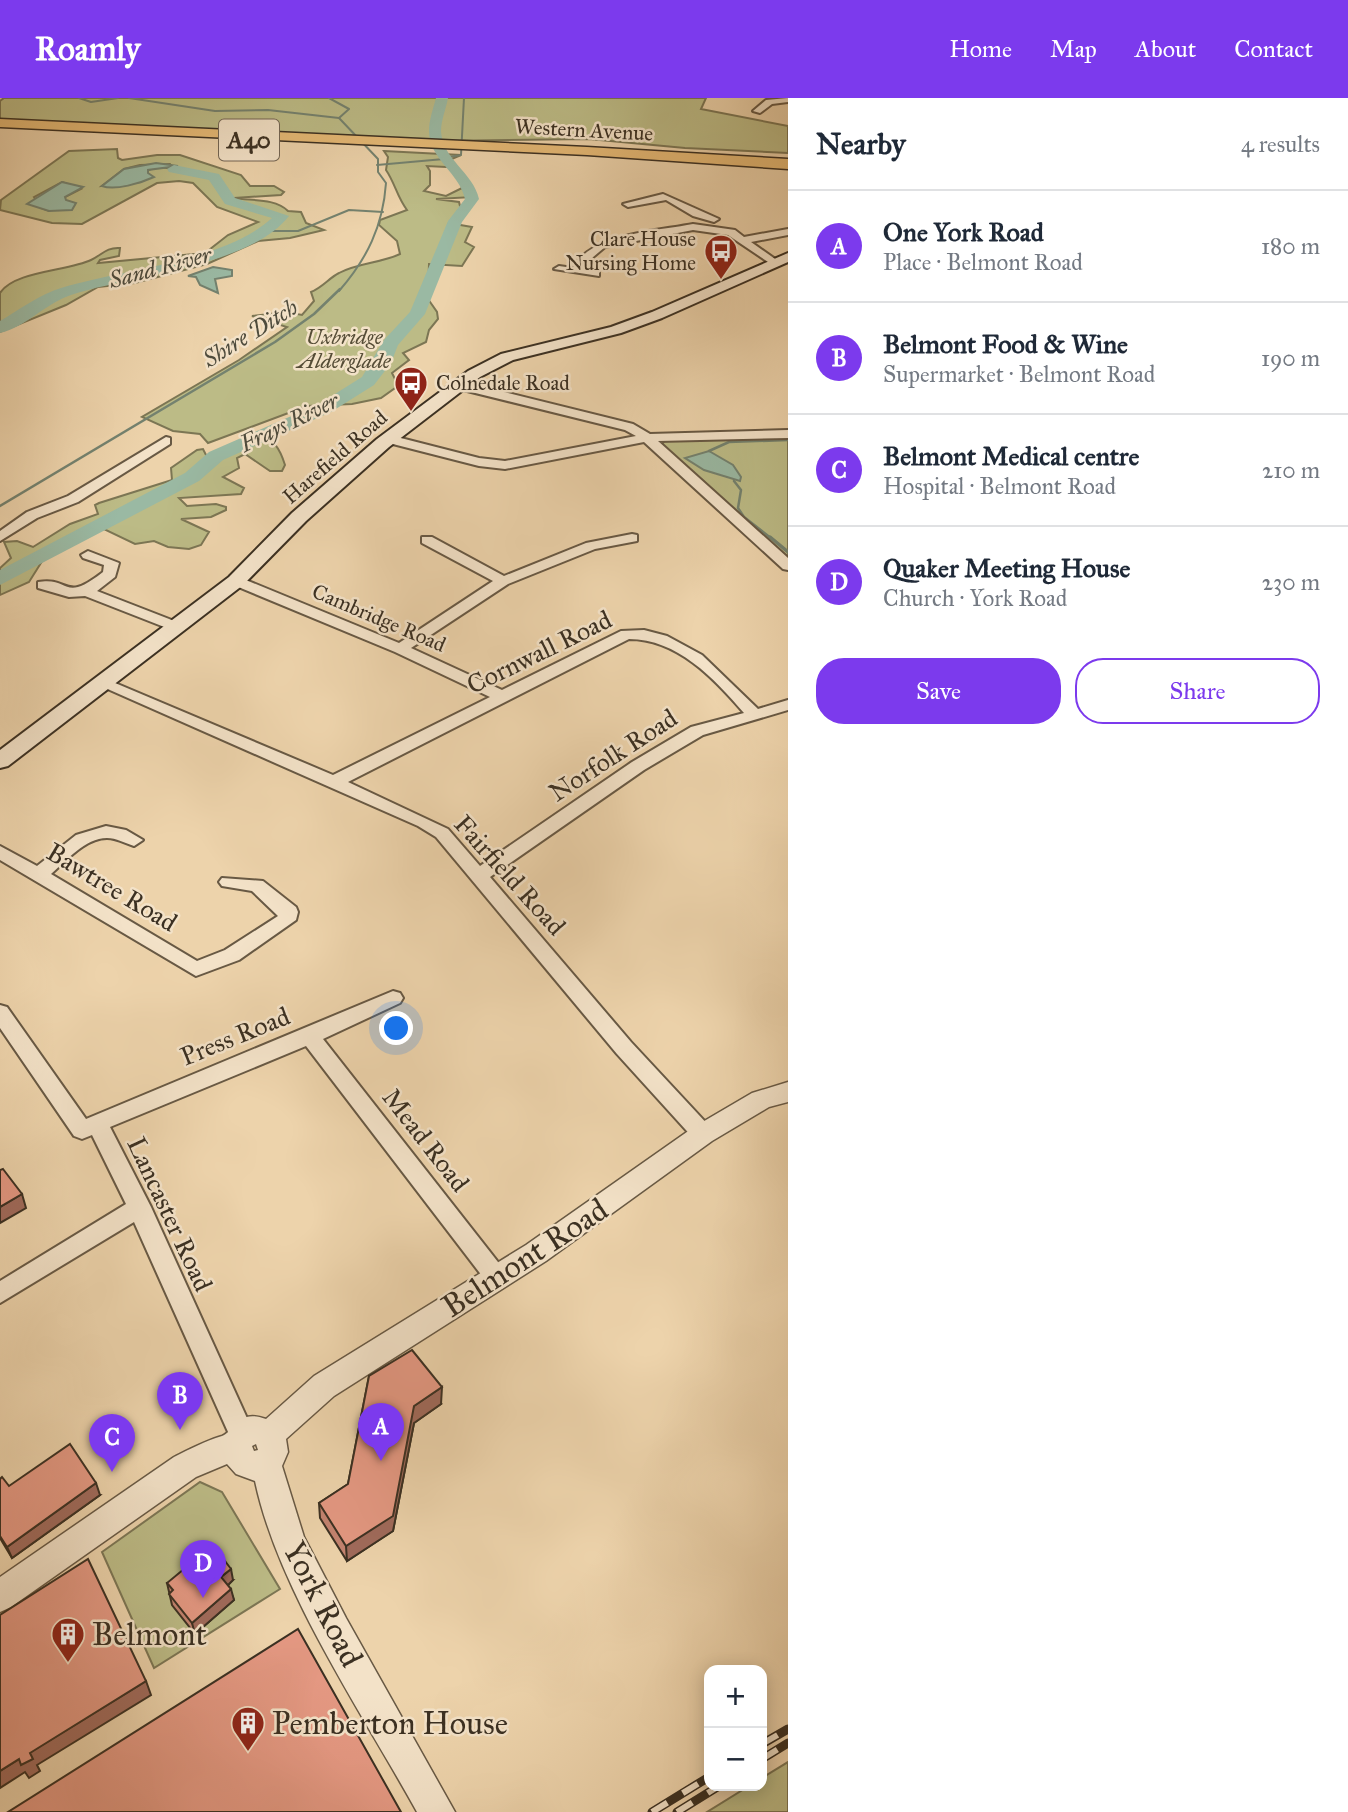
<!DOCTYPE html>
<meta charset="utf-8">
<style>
:root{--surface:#fff;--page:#f2f2f3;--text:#1f2937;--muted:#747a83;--line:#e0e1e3;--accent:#7c3aed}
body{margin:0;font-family:"IM FELL Great Primer",serif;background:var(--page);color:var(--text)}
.controls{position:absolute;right:21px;bottom:21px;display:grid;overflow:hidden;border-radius:14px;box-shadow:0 4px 18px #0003}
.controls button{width:63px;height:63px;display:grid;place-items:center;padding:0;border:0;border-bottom:2px solid var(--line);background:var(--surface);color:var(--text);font:35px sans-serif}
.you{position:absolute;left:397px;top:931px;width:24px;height:24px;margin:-18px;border:5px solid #fff;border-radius:50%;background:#1a73e8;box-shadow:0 0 0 10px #1a73e833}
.badge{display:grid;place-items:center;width:46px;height:46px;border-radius:50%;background:var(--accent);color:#fff;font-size:23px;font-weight:700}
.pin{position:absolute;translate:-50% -58px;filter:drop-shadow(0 2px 4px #0008)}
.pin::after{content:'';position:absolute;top:37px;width:24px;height:21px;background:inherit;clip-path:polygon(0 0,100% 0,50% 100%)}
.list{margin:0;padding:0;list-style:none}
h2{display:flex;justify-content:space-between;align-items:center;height:91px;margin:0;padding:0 28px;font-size:30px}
h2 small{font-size:23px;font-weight:400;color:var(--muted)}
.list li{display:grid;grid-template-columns:46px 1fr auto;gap:21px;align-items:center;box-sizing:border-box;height:112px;padding:0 28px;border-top:2px solid var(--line)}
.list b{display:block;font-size:26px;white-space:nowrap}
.list p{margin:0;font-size:23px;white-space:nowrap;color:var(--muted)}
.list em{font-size:23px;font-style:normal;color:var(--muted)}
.actions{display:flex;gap:14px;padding:21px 28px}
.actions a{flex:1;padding:16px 0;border:2px solid var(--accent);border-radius:28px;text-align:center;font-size:24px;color:var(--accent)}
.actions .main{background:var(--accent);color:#fff}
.map{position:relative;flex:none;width:788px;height:1714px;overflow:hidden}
header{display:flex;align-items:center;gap:42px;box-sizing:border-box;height:98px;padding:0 35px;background:var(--accent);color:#fff}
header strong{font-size:33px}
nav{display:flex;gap:38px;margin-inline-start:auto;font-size:24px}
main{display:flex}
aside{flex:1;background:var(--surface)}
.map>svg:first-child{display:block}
</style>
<header>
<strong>Roamly</strong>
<nav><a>Home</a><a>Map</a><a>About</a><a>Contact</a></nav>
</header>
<main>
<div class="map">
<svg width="788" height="1714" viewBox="0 0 788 1714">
<rect width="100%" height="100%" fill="#edd3ab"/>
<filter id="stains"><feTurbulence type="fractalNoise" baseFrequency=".00286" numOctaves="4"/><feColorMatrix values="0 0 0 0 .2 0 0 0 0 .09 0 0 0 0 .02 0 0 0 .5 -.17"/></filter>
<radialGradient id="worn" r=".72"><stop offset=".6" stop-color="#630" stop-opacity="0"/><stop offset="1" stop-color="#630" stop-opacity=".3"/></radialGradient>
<g fill="#bcbb86" stroke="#7c7654" stroke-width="2" fill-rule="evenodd">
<path d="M 4,0 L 706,0 L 701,11 L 788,28 L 788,55 L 685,50 L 589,41 L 436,43 L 0,22 L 0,3 Z"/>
<path d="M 117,51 L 118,60 L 122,62 L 157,57 L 180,57 L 241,77 L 250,88 L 274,88 L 284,94 L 281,97 L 234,100 C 251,103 275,100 288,113 L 301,114 L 306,125 L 324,132 L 290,140 L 258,143 L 207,166 L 135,185 L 98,189 L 66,207 L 0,234 L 0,195 C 14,173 68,173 91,162 C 102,157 106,149 120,150 L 119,158 L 100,162 L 98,165 L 205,155 L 228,137 L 258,124 L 217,109 L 193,85 L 179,83 L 157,85 L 82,126 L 52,125 L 0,112 L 1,102 L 69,53 ZM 170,66 L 174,71 L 159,69 L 148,72 L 141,84 L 102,88 L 124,71 L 140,67 ZM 62,84 L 81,91 L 65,99 L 65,102 L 49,113 L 41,110 L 34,99 Z"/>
<path d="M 384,53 L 461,57 L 447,63 L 449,66 L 446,69 L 427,68 L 430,73 L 430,87 L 424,93 L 446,98 L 462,90 L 474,99 L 436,101 L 459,104 L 461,112 L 449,125 L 472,129 L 465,144 L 474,149 L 462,168 L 429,166 L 428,201 L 437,214 L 438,221 L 429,232 L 426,244 L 403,255 L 409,262 L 392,275 L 397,285 L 395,290 L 381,300 L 352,306 L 307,308 L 208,345 L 200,336 L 173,333 L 142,319 L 239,262 L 287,229 L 252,218 L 287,214 L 302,217 L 314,203 L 311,194 C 323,189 329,180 339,175 C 357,165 381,165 400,156 L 397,143 L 379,127 L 380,122 L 407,112 C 397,99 395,85 386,72 L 388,59 Z"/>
<path d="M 257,337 C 274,340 280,351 285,367 L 282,373 L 270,373 L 245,356 L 237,360 L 239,370 L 223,379 L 244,390 L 241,396 L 179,400 L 187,408 L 216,406 L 226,409 L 226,412 L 211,419 L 181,421 L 209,434 L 201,447 L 189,451 L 168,449 L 154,443 L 135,446 L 104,431 L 69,443 L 46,457 L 29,484 L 0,497 L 0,470 L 11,460 L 4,444 L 17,443 L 33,449 L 70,426 L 98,416 L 95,407 L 99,405 L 172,382 L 171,370 L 197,352 L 203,351 L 207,359 C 222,359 234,354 241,341 Z"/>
<path d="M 788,338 L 788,462 L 661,348 L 665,342 Z"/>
<path d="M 200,1384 L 222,1394 L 280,1491 L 154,1570 L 102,1454 Z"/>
<path d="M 788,1664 L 788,1714 L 707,1714 L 749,1688 L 762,1688 L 762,1680 Z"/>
</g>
<g fill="#9ab9a3" stroke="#74826f" stroke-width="2">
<path d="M 156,65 L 178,68 L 148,72 L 148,75 L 154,79 C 141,85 115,93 102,88 L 124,71 Z"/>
<path d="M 62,84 L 83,89 L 65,99 L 66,102 L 76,105 L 72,112 L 49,113 L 27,106 Z"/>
<path d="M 213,169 L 232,172 L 232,178 L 215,181 L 218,195 L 200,187 L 196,179 L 188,178 Z"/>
<path d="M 709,353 L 733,367 L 741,379 L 740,383 L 704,372 L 685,360 Z"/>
</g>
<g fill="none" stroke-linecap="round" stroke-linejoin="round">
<g stroke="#74826f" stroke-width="2">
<path d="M 79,0 L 91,4 L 118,0"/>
<path d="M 129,0 L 215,13 L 268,12 L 339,20 L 378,61 L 378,74 L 386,85 C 383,128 367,161 339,193"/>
<path d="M 329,0 L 349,11 L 339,20"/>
<path d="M 443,60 L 461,57 L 464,0"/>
<path d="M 377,67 L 444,61"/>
<path d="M 266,133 L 298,133 L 349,112 L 383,114"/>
</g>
<g stroke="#74826f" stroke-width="2.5">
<path d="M 709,353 L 729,344 L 788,342"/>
<path d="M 734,383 L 741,392 L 738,410 L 744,419 L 772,441"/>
<path d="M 0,408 L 275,244 L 314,216 L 340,191"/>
</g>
<path stroke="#74826f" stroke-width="3.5" d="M 770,439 L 788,454"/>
<g fill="#9ab9a3" fill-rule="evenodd">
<path d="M 436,0 L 448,0 C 446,11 441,22 441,33 C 442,61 473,74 479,101 L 462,124 L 425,216 L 398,247 L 391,265 L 374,287 L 331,314 L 223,362 L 199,383 L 0,487 L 0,472 L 185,375 L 209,354 L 319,306 L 362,279 L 384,242 L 410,214 L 448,123 L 465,101 C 459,74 429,61 429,33 C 429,22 433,11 436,0 Z"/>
<path d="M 174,67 L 219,76 L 235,100 L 289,118 C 249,169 131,177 71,197 C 46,205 26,229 0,235 L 0,223 C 19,212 40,196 61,190 C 123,171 224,164 272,120 L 225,106 L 209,82 L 169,74 L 167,71 Z"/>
</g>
<defs>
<g id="minor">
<path d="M 788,0 L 788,4 L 772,6 L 760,15 L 753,13 L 766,2 Z"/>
<path d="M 663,96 L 719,121 L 714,124 L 693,118 L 666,102 L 628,109 L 623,106 Z"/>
<path d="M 693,126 L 735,132 L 744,139 L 788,131 L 788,137 L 751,144 L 778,163 L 778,167 L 774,168 L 728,137 L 693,132 L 605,149 L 586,165 L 583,171 L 599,174 L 599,178 L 554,171 L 559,168 L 573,170 C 591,135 658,133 693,126 Z"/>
<path d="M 459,283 L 633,326 L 650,336 L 788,332 L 788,340 L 658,343 L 788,460 L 788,472 L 783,471 L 644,344 L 505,371 L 479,368 L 385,344 L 383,341 L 389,337 L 479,360 L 505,363 L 636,338 L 625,332 L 455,290 L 453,287 Z"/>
<path d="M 166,339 L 170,340 L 170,346 L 78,404 L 37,420 L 0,443 L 0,433 L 27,414 L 68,398 Z"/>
<path d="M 632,436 L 637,437 L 637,443 L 595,451 L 508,486 L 411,550 L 502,592 L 621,533 L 644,532 L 667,538 L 702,557 L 758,611 L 788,602 L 788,612 L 703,637 L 644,672 L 490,779 L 631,944 L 711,1030 L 714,1036 L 711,1042 L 703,1045 L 695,1042 L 617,956 L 436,739 L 418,728 L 94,585 L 96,582 L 108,582 L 333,677 L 490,599 L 395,554 L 231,486 L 231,480 L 241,480 L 399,545 L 493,483 L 422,445 L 422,439 L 432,439 L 504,478 L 586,445 ZM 629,541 C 677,541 714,580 744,615 L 691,629 L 632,664 L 480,768 L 448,731 L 348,684 Z"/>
<path d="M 88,453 L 119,465 L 115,479 L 97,493 L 182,526 L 182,532 L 172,532 L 85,498 L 69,499 L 38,490 L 38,484 C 71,478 62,506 103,474 L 104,467 L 83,460 L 81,457 Z"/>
<path d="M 106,728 L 126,732 L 143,742 L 134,748 C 125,745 116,740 107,740 C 85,740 66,763 51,776 L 197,863 L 225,852 L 278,818 L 252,793 L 222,788 L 219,784 L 222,780 L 263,783 L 296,809 L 298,814 L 296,822 L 239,862 L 196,878 L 0,762 L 0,748 L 37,768 L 76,737 Z"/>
<path d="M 393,893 L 400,895 L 403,900 L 400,905 L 323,941 L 505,1173 L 509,1180 L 505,1187 L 497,1190 L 489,1187 L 306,948 L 110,1029 L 151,1109 L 251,1329 L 255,1337 L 251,1345 L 242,1349 L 233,1345 L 134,1124 L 0,1205 L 0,1183 L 126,1106 L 92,1037 L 82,1041 L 74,1038 L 0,930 L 0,907 L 7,909 L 86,1021 Z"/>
</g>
<path id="tertiary" d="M 788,984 L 788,1004 L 769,1009 L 712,1043 L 546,1163 L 334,1298 L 286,1341 L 288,1354 L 282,1368 L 304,1439 L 346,1520 L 455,1714 L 417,1714 C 363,1616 278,1492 255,1383 L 236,1376 L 227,1366 L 196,1379 L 11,1509 L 0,1514 L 0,1479 L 174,1359 C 190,1351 205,1343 222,1338 C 234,1334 237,1310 266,1321 L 314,1278 L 526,1147 L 694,1029 L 752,995 ZM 256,1346 L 258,1352 L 254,1353 L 252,1348 Z"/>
<path id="secondary" d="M 788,155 L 788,164 L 662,220 L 621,235 L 513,262 L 480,279 L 389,349 L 306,423 L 243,487 L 8,668 L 0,670 L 0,652 L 229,479 L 292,415 L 377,341 L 468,273 L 501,256 L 611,229 L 652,214 Z"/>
<path id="trunk" d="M 0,21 L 587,49 L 788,61 L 788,71 L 587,57 L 0,29 Z"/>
</defs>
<use href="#minor" stroke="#685944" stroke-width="4"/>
<use href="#tertiary" stroke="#685944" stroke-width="3"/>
<use href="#secondary" stroke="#3b3022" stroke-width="4"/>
<use href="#trunk" stroke="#3b3022" stroke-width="3"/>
<use href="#minor" fill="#f3e2c8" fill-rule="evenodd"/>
<use href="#tertiary" fill="#f3e2c8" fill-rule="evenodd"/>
<use href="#secondary" fill="#f3e2c8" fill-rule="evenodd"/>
<use href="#trunk" fill="#e6ba76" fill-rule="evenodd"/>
<defs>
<g id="rail">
<path d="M 762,1646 L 788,1631"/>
<path d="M 762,1661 L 788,1645"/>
<path d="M 652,1714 L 709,1679"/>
<path d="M 677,1714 L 719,1688"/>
</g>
</defs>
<use href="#rail" stroke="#3b3022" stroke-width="9"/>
<use href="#rail" stroke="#f3e2c8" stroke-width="6" stroke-dasharray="18" stroke-linecap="butt"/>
</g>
<g fill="#c48370" stroke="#3b3022" stroke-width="2">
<path d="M 369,1278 L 441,1306 L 414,1325 L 393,1433 L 347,1463 L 320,1420 L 319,1405 L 348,1386 Z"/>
<path d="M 0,1381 L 9,1388 L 100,1397 L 12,1460 L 0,1440 Z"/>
<path d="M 233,1482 L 228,1487 L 234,1502 L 195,1536 L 172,1507 L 167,1485 Z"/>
</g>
<g fill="#a06a5b" stroke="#3b3022" stroke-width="2">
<path d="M 22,1096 L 26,1110 L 0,1125 L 0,1109 Z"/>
<path d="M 442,1289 L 441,1306 L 414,1325 L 393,1433 L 347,1463 L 346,1448 L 414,1308 Z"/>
<path d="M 96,1385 L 100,1397 L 12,1460 L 7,1449 Z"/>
<path d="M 231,1471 L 233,1482 L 224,1491 L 221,1479 Z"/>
<path d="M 231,1491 L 234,1502 L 195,1536 L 192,1525 Z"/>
<path d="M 146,1583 L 151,1597 L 37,1667 L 40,1673 L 29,1680 L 25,1674 L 0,1690 L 0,1673 Z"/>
</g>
<g fill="#e49882" stroke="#3b3022" stroke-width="2">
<path d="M 3,1071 L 22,1096 L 0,1109 L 0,1072 Z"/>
<path d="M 412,1252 L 442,1289 L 414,1308 L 393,1418 L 346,1448 L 319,1405 L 348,1386 L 369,1278 Z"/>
<path d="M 70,1346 L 96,1385 L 7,1449 L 0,1438 L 0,1381 L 2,1379 L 9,1388 Z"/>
<path d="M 213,1447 L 231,1471 L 221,1479 L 231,1491 L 192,1525 L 169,1496 L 173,1492 L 167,1485 Z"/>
<path d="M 88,1461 L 146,1583 L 30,1655 L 33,1661 L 21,1667 L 19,1661 L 0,1673 L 0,1517 Z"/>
<path d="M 298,1531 L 401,1714 L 8,1714 Z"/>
</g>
<defs>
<symbol id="bus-pin" viewBox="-11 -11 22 30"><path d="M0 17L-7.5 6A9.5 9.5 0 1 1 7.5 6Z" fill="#8f2418" stroke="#f3e2c8"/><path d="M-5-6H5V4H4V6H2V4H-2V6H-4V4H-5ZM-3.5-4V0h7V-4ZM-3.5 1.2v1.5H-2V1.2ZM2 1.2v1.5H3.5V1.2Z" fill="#fff"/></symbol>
<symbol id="building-pin" viewBox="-11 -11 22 30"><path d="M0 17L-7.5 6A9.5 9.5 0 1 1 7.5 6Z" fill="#8f2418" stroke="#f3e2c8"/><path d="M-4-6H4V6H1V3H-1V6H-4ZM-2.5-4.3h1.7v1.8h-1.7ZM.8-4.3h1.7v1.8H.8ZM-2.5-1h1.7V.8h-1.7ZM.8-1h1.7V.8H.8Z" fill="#fff"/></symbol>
</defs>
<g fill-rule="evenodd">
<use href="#bus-pin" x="702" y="134" width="38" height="52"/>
<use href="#bus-pin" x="392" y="266" width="38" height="52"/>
<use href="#building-pin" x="49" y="1517" width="38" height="52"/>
<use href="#building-pin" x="229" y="1606" width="38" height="52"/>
</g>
<g text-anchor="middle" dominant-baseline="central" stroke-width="5" stroke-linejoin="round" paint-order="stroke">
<g font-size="21" fill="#3b3022" stroke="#f3e2c8">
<text transform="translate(584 32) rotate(3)">Western Avenue</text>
<text transform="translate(335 359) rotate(-41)">Harefield Road</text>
<text transform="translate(379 520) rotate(23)">Cambridge Road</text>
</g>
<g font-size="21" fill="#3b3022" stroke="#f3e2c8" text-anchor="end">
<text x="696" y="141">Clare House<tspan x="696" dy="24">Nursing Home</tspan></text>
<text x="436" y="285" text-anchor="start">Colnedale Road</text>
</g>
<g font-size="21" font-style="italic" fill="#554c36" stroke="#f3e2c8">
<text x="344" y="239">Uxbridge<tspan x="344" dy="24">Alderglade</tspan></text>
</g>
<g font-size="23" font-style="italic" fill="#4e4b3c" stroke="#f3e2c8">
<text transform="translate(160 169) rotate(-15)">Sand River</text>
<text transform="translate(250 235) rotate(-32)">Shire Ditch</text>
<text transform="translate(289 324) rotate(-26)">Frays River</text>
</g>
<rect fill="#f3e2c8" stroke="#726554" stroke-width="2" x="219" y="21.5" width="60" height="41" rx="5"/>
<g font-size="24" font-weight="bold" fill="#3b3022">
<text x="249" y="42">A40</text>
</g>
<g font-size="26" fill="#3b3022" stroke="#f3e2c8">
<text transform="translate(539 554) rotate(-26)">Cornwall Road</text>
<text transform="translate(613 657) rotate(-33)">Norfolk Road</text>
<text transform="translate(510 777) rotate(48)">Fairfield Road</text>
<text transform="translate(112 789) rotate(31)">Bawtree Road</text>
<text transform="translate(235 938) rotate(-22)">Press Road</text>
<text transform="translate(426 1042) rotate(52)">Mead Road</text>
<text transform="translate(170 1116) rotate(65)">Lancaster Road</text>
</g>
<g font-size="32" fill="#3b3022" stroke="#f3e2c8">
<text transform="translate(525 1160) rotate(-33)">Belmont Road</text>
<text transform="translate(323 1506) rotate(63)">York Road</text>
</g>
<g font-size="32" fill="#3b3022" stroke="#f3e2c8" text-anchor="start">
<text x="92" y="1536">Belmont</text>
<text x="272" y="1625">Pemberton House</text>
</g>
</g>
<rect width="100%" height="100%" filter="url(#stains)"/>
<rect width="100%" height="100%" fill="url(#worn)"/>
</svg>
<div class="controls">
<button>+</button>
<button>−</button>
</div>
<div class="you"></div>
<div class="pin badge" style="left:381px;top:1363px">A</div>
<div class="pin badge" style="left:180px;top:1332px">B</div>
<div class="pin badge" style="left:112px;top:1374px">C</div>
<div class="pin badge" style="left:203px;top:1500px">D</div>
</div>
<aside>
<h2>Nearby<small>4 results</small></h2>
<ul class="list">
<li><span class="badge">A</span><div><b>One York Road</b><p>Place · Belmont Road</p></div><em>180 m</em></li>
<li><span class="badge">B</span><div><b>Belmont Food &amp; Wine</b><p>Supermarket · Belmont Road</p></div><em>190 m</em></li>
<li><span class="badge">C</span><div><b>Belmont Medical centre</b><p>Hospital · Belmont Road</p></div><em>210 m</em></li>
<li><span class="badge">D</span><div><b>Quaker Meeting House</b><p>Church · York Road</p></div><em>230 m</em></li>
</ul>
<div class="actions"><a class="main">Save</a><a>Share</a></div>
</aside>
</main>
